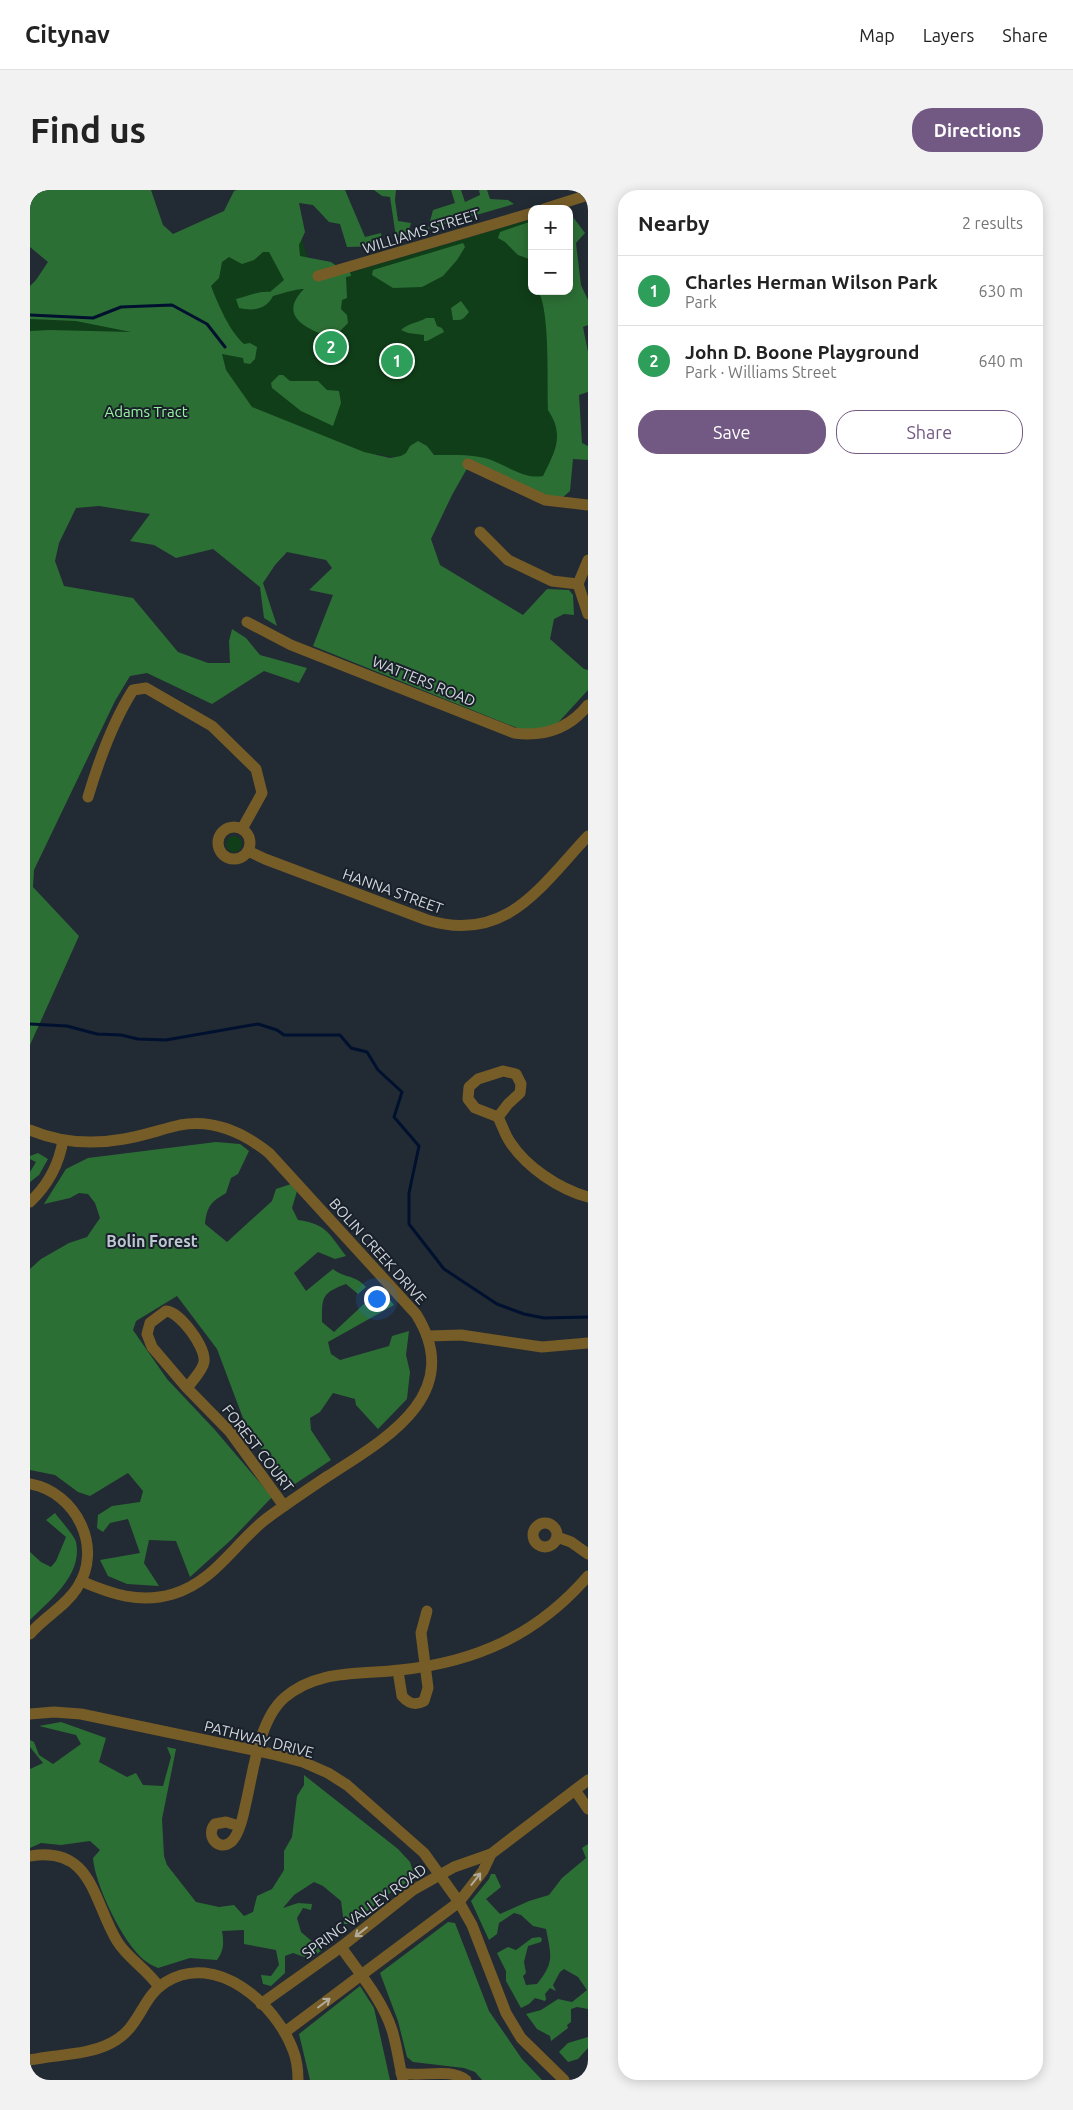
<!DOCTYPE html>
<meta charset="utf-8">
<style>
:root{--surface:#fff;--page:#f2f2f2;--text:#222;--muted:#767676;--line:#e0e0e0;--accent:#725984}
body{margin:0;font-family:Ubuntu,sans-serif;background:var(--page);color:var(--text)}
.controls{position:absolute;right:15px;top:15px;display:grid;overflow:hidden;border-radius:10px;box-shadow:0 2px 12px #0003}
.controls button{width:45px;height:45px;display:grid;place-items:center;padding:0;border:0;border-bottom:1px solid var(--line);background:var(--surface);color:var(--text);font:25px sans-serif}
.you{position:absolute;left:346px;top:1108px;width:18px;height:18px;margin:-12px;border:4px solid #fff;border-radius:50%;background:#1a73e8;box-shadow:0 0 0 8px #1a73e833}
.badge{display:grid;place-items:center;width:32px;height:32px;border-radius:50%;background:var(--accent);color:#fff;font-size:16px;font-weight:700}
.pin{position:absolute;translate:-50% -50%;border:2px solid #fff;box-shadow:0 1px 5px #0006}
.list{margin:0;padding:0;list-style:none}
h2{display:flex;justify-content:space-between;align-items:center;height:65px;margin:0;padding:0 20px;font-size:21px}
h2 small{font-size:16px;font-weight:400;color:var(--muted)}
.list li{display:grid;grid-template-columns:32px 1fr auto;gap:15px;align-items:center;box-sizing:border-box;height:70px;padding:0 20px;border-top:1px solid var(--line)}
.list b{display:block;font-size:19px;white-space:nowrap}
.list p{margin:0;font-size:16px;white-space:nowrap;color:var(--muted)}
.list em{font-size:16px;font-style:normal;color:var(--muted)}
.actions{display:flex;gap:10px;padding:15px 20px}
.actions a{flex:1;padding:11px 0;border:1px solid var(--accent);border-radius:20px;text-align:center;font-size:18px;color:var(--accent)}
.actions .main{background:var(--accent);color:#fff}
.map{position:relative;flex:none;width:558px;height:1890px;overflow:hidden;border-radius:20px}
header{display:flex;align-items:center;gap:30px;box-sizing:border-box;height:70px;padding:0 25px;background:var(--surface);border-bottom:1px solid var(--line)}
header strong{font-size:24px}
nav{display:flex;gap:28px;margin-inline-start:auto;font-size:18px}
.intro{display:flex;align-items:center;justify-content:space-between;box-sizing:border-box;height:120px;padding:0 30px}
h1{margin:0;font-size:35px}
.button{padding:12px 22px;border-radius:20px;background:var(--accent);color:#fff;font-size:18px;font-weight:700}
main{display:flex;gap:30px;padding:0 30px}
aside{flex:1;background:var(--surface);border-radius:20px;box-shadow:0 2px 12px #0003}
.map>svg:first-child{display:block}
</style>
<header>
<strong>Citynav</strong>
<nav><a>Map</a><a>Layers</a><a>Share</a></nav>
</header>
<div class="intro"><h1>Find us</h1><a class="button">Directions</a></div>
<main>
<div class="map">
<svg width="558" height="1890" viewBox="0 0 558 1890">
<rect width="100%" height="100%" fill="#222a33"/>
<g fill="#103e18">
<path d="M 261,12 L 285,93 L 502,29 L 502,101 L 537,101 L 526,303 L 440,267 L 367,268 L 347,264 L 291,347 L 38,302 L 5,407 L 0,673 L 0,119 L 142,58 Z"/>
<circle cx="204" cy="654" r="8"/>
</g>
<g fill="#2c6f35">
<path d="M 0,0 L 121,0 L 133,35 L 143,44 L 194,21 L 204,1 L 207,0 L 315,0 L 335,47 L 351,43 L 352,56 L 317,57 L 310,34 L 299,32 L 283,15 L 269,13 L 275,42 L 269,55 L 270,66 L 301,72 L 314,81 L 320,82 L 321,86 L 316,87 L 317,108 L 312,110 L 311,119 L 317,125 L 318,133 L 309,142 L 301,139 L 292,144 C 267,135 252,121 274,99 C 270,98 249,104 243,106 C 236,120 223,121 209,118 L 206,109 C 219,106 228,101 240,102 L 254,90 L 239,62 L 233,62 L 224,70 L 212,74 L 199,67 L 192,72 L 189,88 L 181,96 C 188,114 199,141 214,154 L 220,153 L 227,157 L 225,169 L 220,174 L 214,173 L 213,168 L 192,164 L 196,180 L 222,217 L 334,262 L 360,268 L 371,266 L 376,263 L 380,256 L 388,251 L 397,256 L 404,265 C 422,265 438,264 455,268 C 474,273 493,290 513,286 C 525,261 535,246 518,220 C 517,195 520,123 509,103 L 510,101 L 539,101 L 540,23 L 555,43 L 546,53 L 551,95 L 558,110 L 558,135 L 553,137 L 558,162 L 558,202 L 549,205 L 552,253 L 558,256 L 558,270 L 543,269 L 540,301 L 533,307 L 514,306 L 439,275 L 422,305 L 401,349 L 410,375 L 493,425 L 517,399 L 539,400 L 543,405 L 544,425 L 534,424 L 524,429 L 520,449 L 554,479 L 558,480 L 558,500 L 525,536 L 502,544 L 283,456 L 303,405 L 279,400 L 302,378 L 296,370 L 257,362 L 245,375 L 233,393 L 247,436 L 234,428 L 230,397 L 183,359 L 146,368 L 124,355 L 100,351 L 120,324 L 69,316 L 46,318 L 29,353 L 25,371 L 34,396 L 103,408 L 148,462 L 178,473 L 200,473 L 199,451 L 202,439 L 216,448 L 230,465 L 277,478 L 269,493 L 234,481 L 182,514 L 117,483 L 100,486 L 85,511 L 4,680 L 3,697 L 49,746 L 0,855 L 0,141 L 20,140 L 101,142 L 46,131 L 0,129 L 0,96 L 6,90 L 18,72 L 0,57 Z"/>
<path d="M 344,0 L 366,0 L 365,10 L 368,31 L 381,33 L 377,48 L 366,47 L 360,7 L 352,6 Z"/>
<path d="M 421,0 L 431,0 L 435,12 L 450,5 L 449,0 L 457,0 L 460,9 L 478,10 L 484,14 L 398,39 L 403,20 L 425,13 Z"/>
<path d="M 502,31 L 502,70 L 488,65 L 475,52 L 468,48 L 470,42 Z"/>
<path d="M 433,53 L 435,57 L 427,70 L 413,86 L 392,97 L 363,98 L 342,85 L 343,80 Z"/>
<path d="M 431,111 L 439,122 C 432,130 434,130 423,130 L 421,118 Z"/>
<path d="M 396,128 L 404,128 L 407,136 L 412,138 L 414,142 L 397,151 L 394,151 L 394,145 L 378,143 L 371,140 C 378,133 388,133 396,128 Z"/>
<path d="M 249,185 L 253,185 L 260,191 L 288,191 L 297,200 L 309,201 L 311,213 L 303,236 L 271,221 L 242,198 L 241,193 Z"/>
<path d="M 186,952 L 210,954 L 219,961 L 208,984 L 201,988 L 196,1003 C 181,1012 177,1016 175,1034 L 197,1052 L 242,1011 L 246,999 L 261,994 L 267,1001 L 262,1018 L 268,1030 C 297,1034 299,1044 316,1066 L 305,1069 L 288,1062 L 264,1083 L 276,1101 L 303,1079 C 316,1089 324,1084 336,1097 L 328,1104 L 316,1094 C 291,1103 292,1108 292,1132 L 304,1142 L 351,1098 L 364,1115 L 298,1152 L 301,1164 L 310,1170 L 359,1156 L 362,1146 L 379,1141 L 376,1165 L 380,1182 L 377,1209 L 348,1239 L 326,1215 L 325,1209 L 303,1203 L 290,1222 L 280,1228 L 281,1240 L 301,1270 L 262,1296 L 219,1244 L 187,1159 L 147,1106 L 106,1131 L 103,1140 L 137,1189 L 185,1240 L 242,1307 L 202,1349 L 160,1387 L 146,1351 L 119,1350 L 114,1373 L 129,1396 L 97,1394 L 78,1386 L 70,1370 L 110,1363 L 98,1329 L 80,1333 L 73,1342 L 67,1338 L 68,1325 L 82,1316 L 110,1312 L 113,1301 L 98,1283 L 60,1306 L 48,1302 L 25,1285 L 0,1280 L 0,1079 L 11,1069 L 39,1053 L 57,1047 L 70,1028 L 65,1013 L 58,1004 L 49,1003 L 40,1008 L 14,1014 L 36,979 L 58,968 Z"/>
<path d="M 8,963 L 18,969 L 9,985 L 0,992 L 0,982 L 6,972 L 0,969 L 0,966 Z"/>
<path d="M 25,1323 C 30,1330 44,1345 46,1352 C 53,1385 20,1410 0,1430 L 0,1362 L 11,1372 L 21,1377 L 26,1371 L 36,1347 L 16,1330 Z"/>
<path d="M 31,1532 L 76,1548 L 69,1572 L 97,1587 L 106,1583 L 113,1595 L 133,1596 L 141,1567 L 137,1557 L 146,1559 L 132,1629 L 134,1666 L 137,1675 L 166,1712 L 189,1717 L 204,1715 L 214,1726 L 223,1722 L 227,1706 L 242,1699 L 254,1680 L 254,1661 L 262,1647 L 267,1606 L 274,1595 L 274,1585 L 368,1659 L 380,1672 L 385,1687 L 354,1707 L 323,1734 L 314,1734 L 311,1711 L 293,1696 L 284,1692 L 264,1705 L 253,1718 L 268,1713 L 282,1714 L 281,1720 L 273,1718 L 267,1728 L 271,1742 L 292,1760 L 280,1769 L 263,1763 L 255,1766 L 255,1783 L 241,1796 L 233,1794 L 231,1785 L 241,1786 L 249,1775 L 246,1760 L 214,1754 L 214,1740 L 192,1741 C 194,1752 194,1761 187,1770 L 160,1768 L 128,1778 C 123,1776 118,1773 114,1770 C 93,1753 65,1695 63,1668 L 70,1660 L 60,1651 L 31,1655 L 11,1653 L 0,1658 L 0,1579 L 13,1573 L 0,1557 L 0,1550 L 4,1552 L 9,1565 L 23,1574 L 51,1554 L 46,1545 L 9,1536 Z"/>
<path d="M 558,1654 L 558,1819 L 547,1817 L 541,1819 L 541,1832 L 537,1835 L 538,1838 L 521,1851 L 520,1846 L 507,1839 L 496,1824 L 511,1820 L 528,1809 L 542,1812 L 557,1800 L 548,1787 L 534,1779 L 530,1782 L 523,1795 L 526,1801 L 520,1798 L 515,1804 L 516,1809 L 515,1811 L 505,1808 L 499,1814 L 491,1818 L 476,1791 L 476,1781 L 467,1763 L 478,1757 L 486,1760 L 502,1748 L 510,1747 L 512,1749 L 511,1752 L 498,1756 L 494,1772 L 496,1783 L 493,1786 L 496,1795 L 507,1794 C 525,1772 521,1765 516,1739 L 503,1736 L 491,1725 L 484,1723 L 469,1733 L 467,1744 L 459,1750 L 441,1711 L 459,1689 L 461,1684 L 465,1684 L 471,1697 L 456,1709 L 470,1724 L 499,1711 L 519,1705 L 532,1688 L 556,1668 L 552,1658 Z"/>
<path d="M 418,1732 L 425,1733 L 459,1821 L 492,1869 L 512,1890 L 452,1890 L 445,1882 L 434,1878 L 383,1872 L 377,1867 L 368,1831 L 350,1783 Z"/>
<path d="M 330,1796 L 344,1818 L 360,1890 L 280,1890 L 269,1844 Z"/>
<path d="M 558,1847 L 558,1858 L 548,1869 L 538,1872 L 529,1862 L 538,1853 Z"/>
</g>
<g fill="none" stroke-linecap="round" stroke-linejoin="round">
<g stroke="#00112f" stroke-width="3">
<path d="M 0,125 L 63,128 L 91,117 L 142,115 L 177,134 L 195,157"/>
<path d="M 0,834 L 37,836 L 67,844 L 91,845 L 108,849 L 136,850 L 228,834 L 247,840 L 254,845 L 310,845 L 321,858 L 337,862 L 348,880 L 372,902 L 364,927 L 389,956 L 379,1003 L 379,1034 L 414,1079 L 467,1114 L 494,1124 L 514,1128 L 558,1127"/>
</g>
<g stroke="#765c27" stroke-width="11">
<path d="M 514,19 L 558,5"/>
<path d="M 288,86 L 502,23"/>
<path d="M 438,274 L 515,310 L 558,315"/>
<path d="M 450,342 L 478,370 L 522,391 L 548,394 L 558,370"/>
<path d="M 548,394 L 558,424"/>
<path d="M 217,432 L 261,455 L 484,543 C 514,547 539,539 558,515"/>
<path d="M 58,607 C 69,570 82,533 103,500 L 116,498 L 182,536 L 226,579 L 232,603 L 212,639"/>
<circle cx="204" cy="653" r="16"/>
<path d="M 218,661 L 235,669 L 397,730 C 476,754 510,697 558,646"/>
<path d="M 468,927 L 478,914 L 490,903 L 491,894 L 486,884 L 473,881 L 448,889 L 439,897 L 438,909 L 445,918 L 468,927 C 472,935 475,945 480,952 C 496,977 529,999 558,1007"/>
<path d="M 0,940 C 31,953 61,955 94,949 C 113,946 132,939 150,935 C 183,929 214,943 239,963 L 386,1124 C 436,1204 356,1249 298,1286 C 277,1300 256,1314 236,1329 C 204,1354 184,1392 143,1404 C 110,1414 81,1404 51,1391"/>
<path d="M 0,1012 C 18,995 29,975 33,950"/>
<path d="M 398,1146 L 431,1145 L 512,1157 L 558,1153"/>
<path d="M 157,1198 C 162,1191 173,1180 174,1172 C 176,1157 150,1122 136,1121 L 120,1133 L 117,1144 L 122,1157 L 157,1198 L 200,1242 L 254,1316"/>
<path d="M 0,1294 C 46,1302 74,1358 47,1398 C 35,1417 14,1427 0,1444"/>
<circle cx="515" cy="1345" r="12"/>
<path d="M 527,1347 L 541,1352 L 558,1364"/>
<path d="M 368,1481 L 372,1506 C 379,1514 385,1516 394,1511 L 398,1498 L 391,1443 L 397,1421"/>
<path d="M 0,1524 L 24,1522 L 51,1524 L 242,1564 L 273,1572 L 298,1583 L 317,1595 L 394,1663 L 429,1712 L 442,1735 L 476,1823 L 491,1848 L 534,1890"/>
<path d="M 545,1600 L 558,1619"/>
<path d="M 209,1636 L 196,1632 L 185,1634 C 175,1645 188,1662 201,1652 C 209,1645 213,1627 215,1617 C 223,1585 228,1531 254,1508 C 287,1479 329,1485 370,1480 C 446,1472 507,1445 558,1386"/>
<path d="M 0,1666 C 62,1655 63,1711 87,1751 C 98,1769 117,1779 129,1797"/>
<path d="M 311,1757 C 329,1783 352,1809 362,1840 C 367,1856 369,1874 373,1890"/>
<path d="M 231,1814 L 311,1757 L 383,1700 L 424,1677 L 461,1664 L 558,1590"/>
<path d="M 255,1842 L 429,1712 L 453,1681 L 461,1664"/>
<path d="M 0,1870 C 27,1864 56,1866 81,1853 C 111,1838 111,1807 136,1792 C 186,1761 246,1814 263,1860 C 267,1870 268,1880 268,1890"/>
<path d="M 371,1883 C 391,1888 419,1877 436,1890"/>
</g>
</g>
<defs><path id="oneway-shaft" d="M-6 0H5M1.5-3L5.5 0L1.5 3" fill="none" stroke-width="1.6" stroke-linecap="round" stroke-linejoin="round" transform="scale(1.25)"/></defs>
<g stroke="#b1ac9d">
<use href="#oneway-shaft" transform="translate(446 1689) rotate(-52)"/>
<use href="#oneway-shaft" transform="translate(331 1742) rotate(142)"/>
<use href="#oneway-shaft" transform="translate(294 1813) rotate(-37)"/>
</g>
<g text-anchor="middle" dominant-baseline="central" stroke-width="4" stroke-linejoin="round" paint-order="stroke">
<g font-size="15" fill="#d1d7dc" stroke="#192029">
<text transform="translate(391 41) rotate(-17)">WILLIAMS STREET</text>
<text transform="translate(394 491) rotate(22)">WATTERS ROAD</text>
<text transform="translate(363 701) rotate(20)">HANNA STREET</text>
<text transform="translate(348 1061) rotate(48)">BOLIN CREEK DRIVE</text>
<text transform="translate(228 1258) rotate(52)">FOREST COURT</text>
<text transform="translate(229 1549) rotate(14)">PATHWAY DRIVE</text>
<text transform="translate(334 1721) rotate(-36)">SPRING VALLEY ROAD</text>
</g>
<g font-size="15" fill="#99f4a1" stroke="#192029">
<text x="116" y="221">Adams Tract</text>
</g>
<g font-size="16" font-weight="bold" fill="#bdc7d2" stroke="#192029">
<text x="122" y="1051">Bolin Forest</text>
</g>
</g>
</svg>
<div class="controls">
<button>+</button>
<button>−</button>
</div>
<div class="you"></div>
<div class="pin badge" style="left:367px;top:171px;background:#2e9e5b">1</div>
<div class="pin badge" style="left:301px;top:157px;background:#2e9e5b">2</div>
</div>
<aside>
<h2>Nearby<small>2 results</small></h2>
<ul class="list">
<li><span class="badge" style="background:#2e9e5b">1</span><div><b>Charles Herman Wilson Park</b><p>Park</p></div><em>630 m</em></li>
<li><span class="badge" style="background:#2e9e5b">2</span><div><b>John D. Boone Playground</b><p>Park · Williams Street</p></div><em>640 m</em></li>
</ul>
<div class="actions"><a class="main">Save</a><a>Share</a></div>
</aside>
</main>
